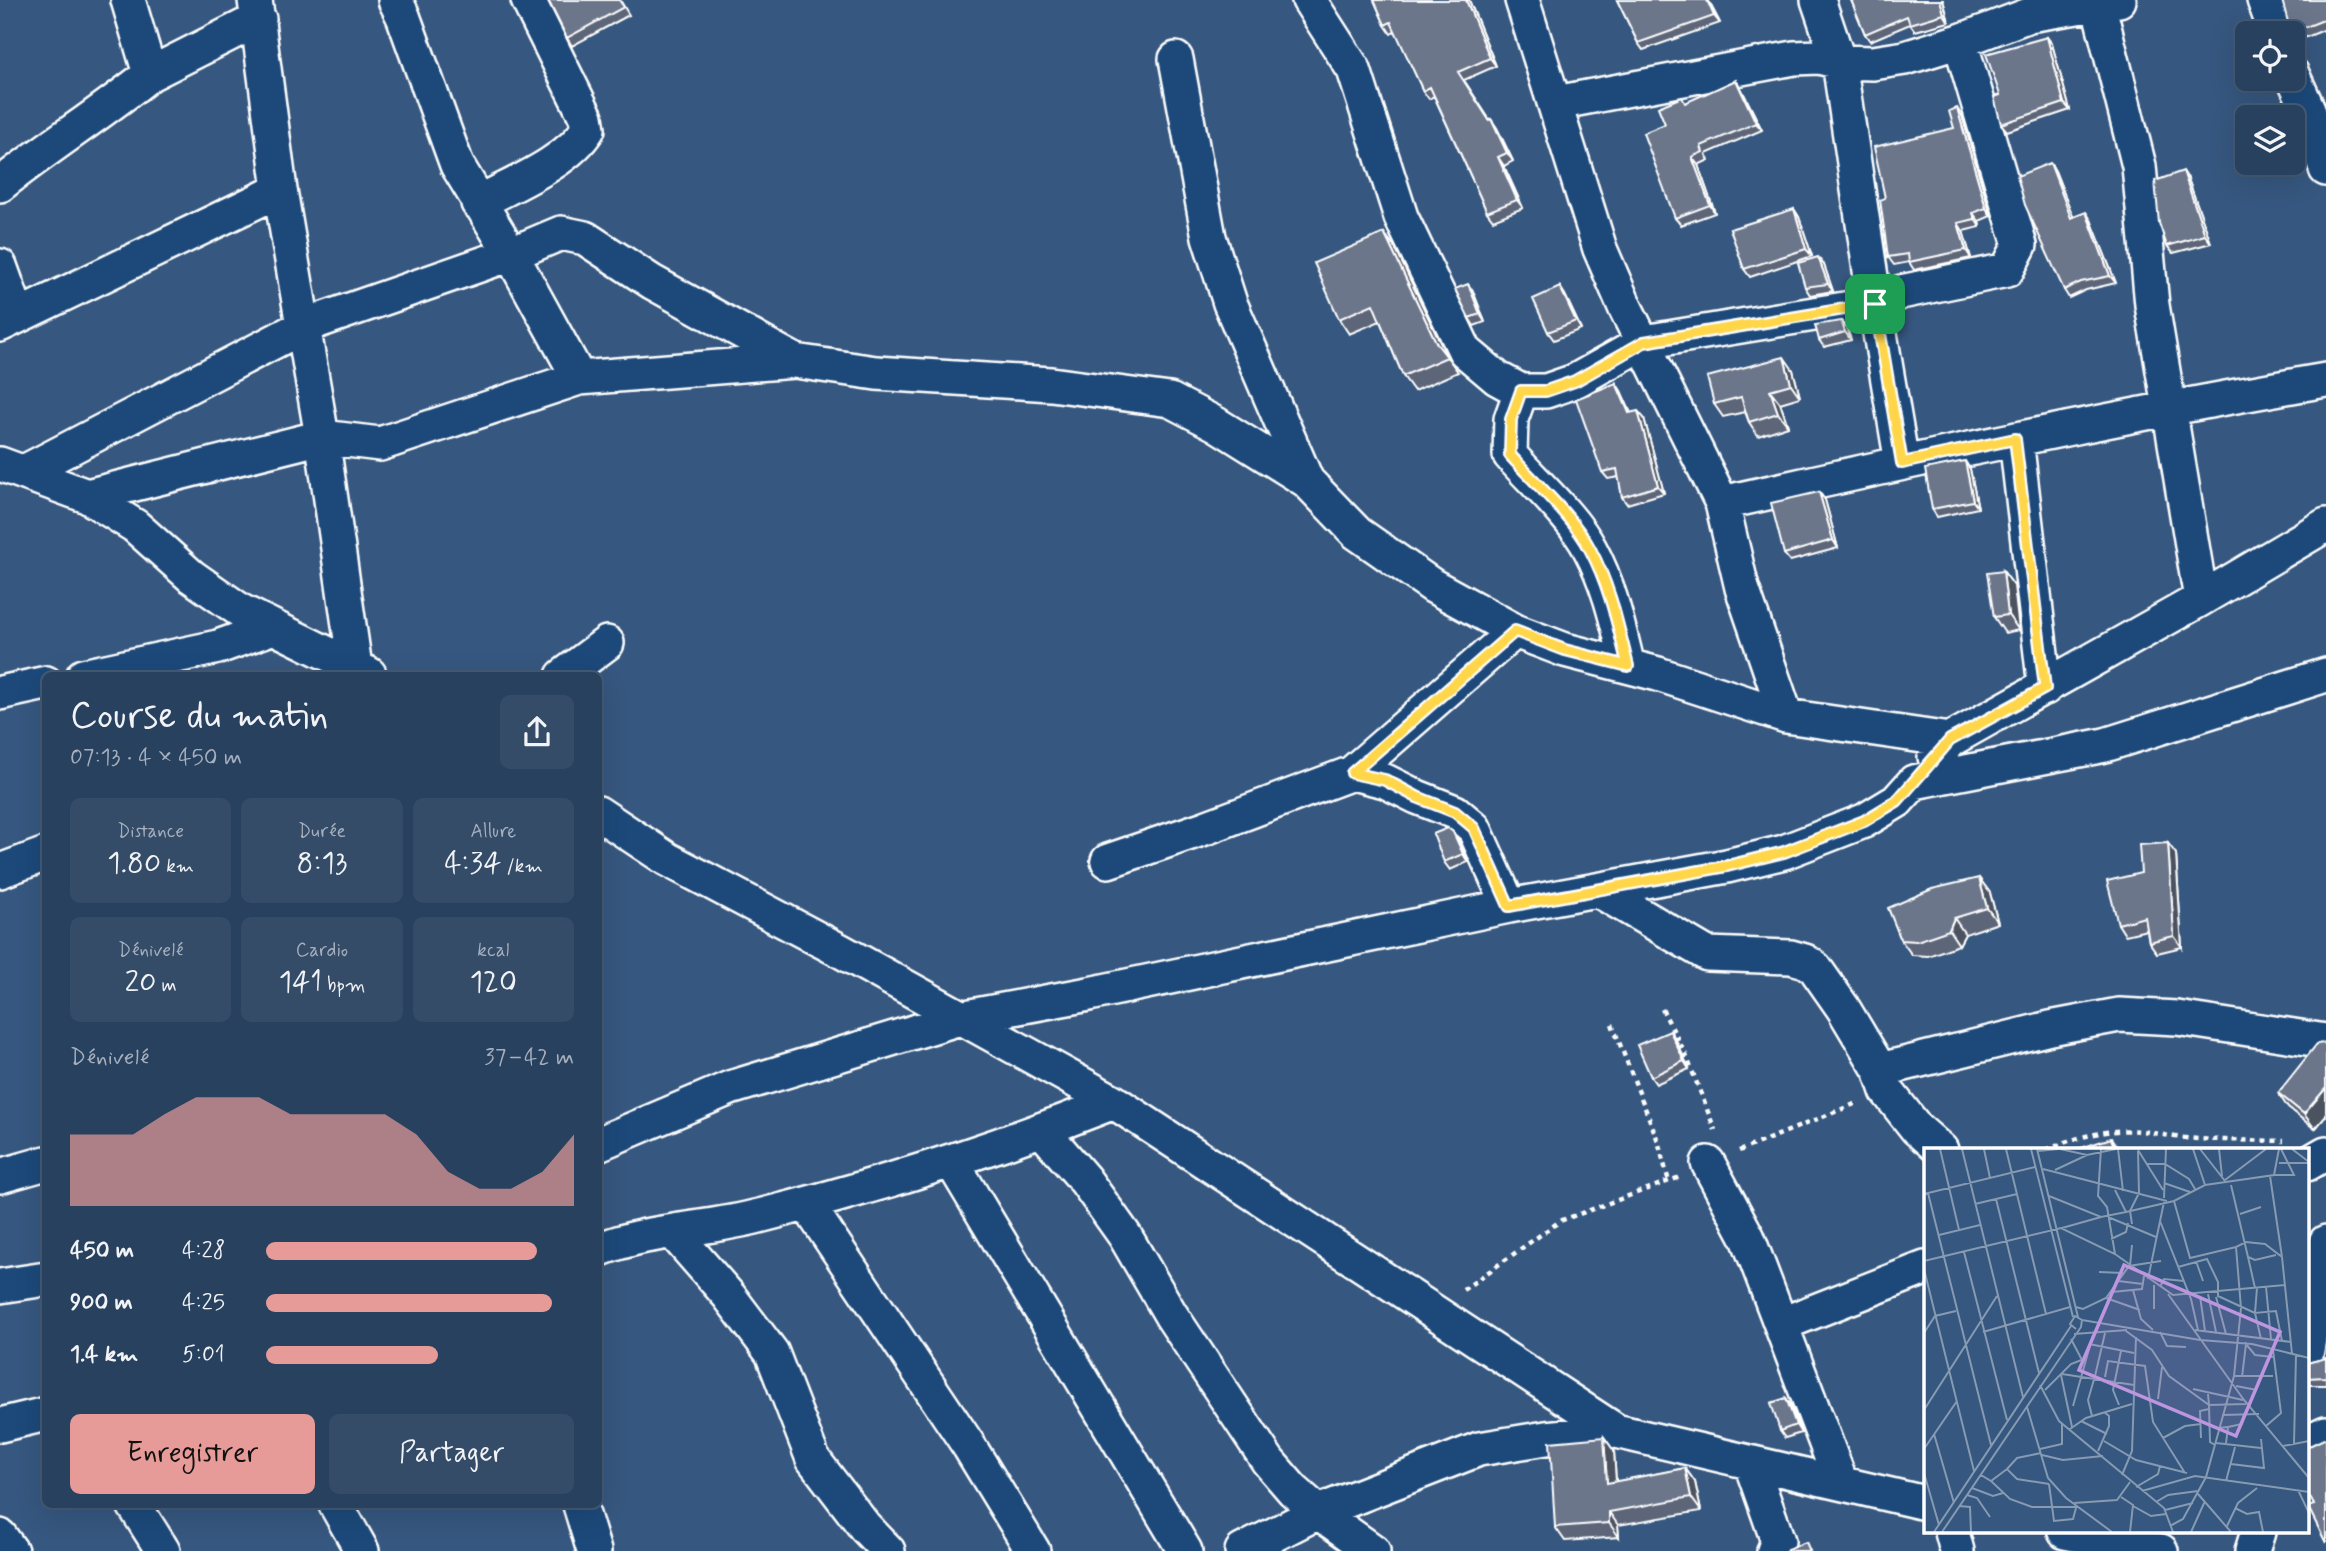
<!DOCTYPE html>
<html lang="fr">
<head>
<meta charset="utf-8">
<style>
	:root { --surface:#28415f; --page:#344c68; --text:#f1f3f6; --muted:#a5afbd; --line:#445a74; --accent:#e69b98 }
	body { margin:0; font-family:Mynerve,sans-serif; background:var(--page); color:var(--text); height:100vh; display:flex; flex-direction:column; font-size:26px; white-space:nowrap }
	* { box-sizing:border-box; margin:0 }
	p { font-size:23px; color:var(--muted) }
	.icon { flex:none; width:38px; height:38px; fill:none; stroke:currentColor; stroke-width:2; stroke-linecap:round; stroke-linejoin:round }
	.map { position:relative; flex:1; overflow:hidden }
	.drawer { position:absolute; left:42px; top:672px; width:560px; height:836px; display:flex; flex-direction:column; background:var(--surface); border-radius:10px; box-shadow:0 7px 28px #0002,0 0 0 2px var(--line) }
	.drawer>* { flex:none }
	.buttons { position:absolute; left:2235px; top:21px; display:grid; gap:14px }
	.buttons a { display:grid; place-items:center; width:70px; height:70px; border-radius:10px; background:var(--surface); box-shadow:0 7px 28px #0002,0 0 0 2px var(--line); font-size:35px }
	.pin { position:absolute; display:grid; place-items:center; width:60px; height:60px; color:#fff; margin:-30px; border-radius:14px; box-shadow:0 4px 10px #0006 }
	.round { display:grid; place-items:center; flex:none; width:74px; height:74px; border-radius:10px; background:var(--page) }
	.overview { display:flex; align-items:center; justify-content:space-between; height:119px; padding:0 28px }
	h1 { font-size:38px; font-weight:600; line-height:52px }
	.figures { display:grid; grid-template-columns:repeat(3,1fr); gap:10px; height:119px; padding:7px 28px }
	.figures div { display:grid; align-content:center; border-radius:10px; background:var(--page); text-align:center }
	.figures b { font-size:30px; font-weight:600 }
	.figures small { font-size:19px; font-weight:400 }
	.figures p { font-size:19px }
	.chart { height:196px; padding:14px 28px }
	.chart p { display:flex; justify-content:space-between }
	.chart svg { width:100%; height:126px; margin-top:7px; fill:var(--accent); opacity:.7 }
	.button { display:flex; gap:14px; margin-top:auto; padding:14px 28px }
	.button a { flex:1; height:80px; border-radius:10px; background:var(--accent); color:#111; font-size:28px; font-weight:600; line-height:80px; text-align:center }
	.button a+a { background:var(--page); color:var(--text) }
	ul { padding:0 28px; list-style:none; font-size:23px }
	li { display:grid; grid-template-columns:112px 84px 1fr; align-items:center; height:52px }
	li i { height:18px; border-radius:9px; background:var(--accent) }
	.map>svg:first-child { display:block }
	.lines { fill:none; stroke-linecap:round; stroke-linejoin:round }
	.minor-casing { stroke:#fff; stroke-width:38 }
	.path { stroke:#fff; stroke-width:4.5; stroke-dasharray:5 5; stroke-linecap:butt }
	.minor { stroke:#1f4a7a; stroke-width:33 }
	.wall { fill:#5d6578; stroke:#fff; stroke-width:2 }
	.shaded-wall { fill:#4c5361; stroke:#fff; stroke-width:2 }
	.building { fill:#6c768b; stroke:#fff; stroke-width:2 }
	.route-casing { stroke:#fff; stroke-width:14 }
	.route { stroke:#ffd54a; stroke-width:9 }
	.inset-road { fill:none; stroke:#869ab2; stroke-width:2 }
	.view { fill:#bd96df; fill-opacity:0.15; stroke:#bd96df; stroke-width:3.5 }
	.inset-edge { fill:none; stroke:#fff; stroke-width:3.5 }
</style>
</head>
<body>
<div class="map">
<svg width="2326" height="1551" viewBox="0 0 2326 1551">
	<rect width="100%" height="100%" fill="#36577f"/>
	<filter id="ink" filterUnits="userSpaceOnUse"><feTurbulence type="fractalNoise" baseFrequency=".0143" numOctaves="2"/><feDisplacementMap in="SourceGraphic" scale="14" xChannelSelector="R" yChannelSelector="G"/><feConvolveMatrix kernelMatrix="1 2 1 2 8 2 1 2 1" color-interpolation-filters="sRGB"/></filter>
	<g filter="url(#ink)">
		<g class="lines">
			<defs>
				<path id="minor" d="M128,0l22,74 109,-55
					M255,0l25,190 42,247 33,230 -1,9
					M395,0l8,16 54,149 54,89 50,-21 24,5 67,44 143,79 81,12 175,11 119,16 46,24 91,57 50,52 76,53 82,45 50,19 93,24 128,42 164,24
					M1309,0l45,70 47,147 64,134 32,27 24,13h25l29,-10 69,-39 231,-38 26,-12 106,-22 13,-25 -60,-204
					M1522,0l78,249 25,58 97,196 20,85 44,128
					M1818,0l21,62 36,242 27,159
					M2264,0l12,33
					M2098,3l41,163 13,139 49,294
					M1176,59l33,178 21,66 77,178
					M2292,74l16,35 18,60
					M1556,103l238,-45 25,-1 20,5 34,1 32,-5 55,-17 69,-26 90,-15
					M0,185c49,-39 102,-72 150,-111
					M478,203c35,-19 89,-40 110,-74l-2,-12 -58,-117
					M0,266l18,50
					M0,325l280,-135
					M1521,391l-10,28 -1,36c24,27 64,63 80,94 20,37 28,77 38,117
					M2016,439l29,249
					M0,464l87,32 48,30 56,50 50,35 128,63
					M24,472l280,-146 207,-72 68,124
					M87,496l235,-59 58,7 199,-66 216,-17
					M1722,503c201,-45 401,-88 604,-123
					M83,676l135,-29 53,-19
					M563,676l44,-33
					M0,693l46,-10
					M1935,757l15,-17 251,-141 125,-74
					M1352,773l163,-142
					M598,813l69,46 174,92 273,151 502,329
					M1108,861l97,-33 147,-55 33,8 32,16 38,15 19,16 35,78
					M0,871l46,-17
					M1598,890l109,64 84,3 14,4 10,7 28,40 37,62 7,21 30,38 24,21
					M1880,1070l170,-42 69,-13 58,3 149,23
					M1042,1130l43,50 40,56 46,79 97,146 25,29 25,22 55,39
					M598,1144l132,-56 230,-70 129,-24 420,-88 218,-40 57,-14 80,-31 33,-20 17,-19 191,-37 221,-70
					M952,1162l233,389
					M1708,1163l40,75 93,245
					M2307,1164l19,-11
					M0,1176l46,-13
					M807,1204l162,242 64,105
					M673,1232l56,64 43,57 41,106 52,68 23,24
					M598,1250c51,-21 108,-20 161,-34 121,-30 239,-68 355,-114
					M0,1286l46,-7
					M1782,1324l143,-56
					M2307,1350l19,-108
					M0,1425l46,-11
					M2307,1442l19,-9
					M1751,1464l27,77 -4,10
					M134,1505l29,46
					M336,1505l26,46
					M580,1505l14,46
					M1952,1532l5,19
					M2065,1532l96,19
					M0,1536l11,15
					M1242,1551l76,-39 161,-63 67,-11 70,-7 309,72
					M2252,1551l6,-19"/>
			</defs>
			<use href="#minor" class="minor-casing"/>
			<path class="path" d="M1662,1009l24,46 29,75
				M1612,1024l46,117 11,41
				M2046,1150c29,-13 64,-22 96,-19 14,2 29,6 43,7 33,3 66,2 99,3
				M1739,1151l118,-48
				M1463,1290l97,-69 120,-44"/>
			<use href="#minor" class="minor"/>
		</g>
		<path class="wall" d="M548,0h72l9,15 -57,31 -5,-8z
			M1374,0h95l27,66 -32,14 26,40 1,-1 6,9 16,33 -9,5 19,42 -30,12 -6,-8 -53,-116 -5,3 -6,-8 -27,-60 -5,3 -6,-9z
			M1617,0h91l12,23 -77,27 -5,-7z
			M1851,0h92l6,22 -34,9 -5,-7 -40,17 -5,-7z
			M2326,0v29l-29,12 -5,-5v-3z
			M2047,37l5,7 18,66 -63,21 -6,-7 -1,-29z
			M1736,80l5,8 21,42 -56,24 3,6 -11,5 17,48 -34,12 -6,-7 -10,-94 21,-21z
			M1962,116l29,100 -12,5 1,6 -17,4 8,27 -57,12 -5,-8 -15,3 -6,-8 -3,-59 69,-70z
			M2050,163l5,8 18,46 18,3 25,63 -30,7 -17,8 -5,-8z
			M2188,179l23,64 -38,10 -6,-7z
			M1794,209l5,8 13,39 -62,21 -6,-8z
			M1384,233l11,15 50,106 13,18 -44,19 -11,-15 -23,-55 -31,13 -10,-15z
			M1824,265l9,26 -23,4 -5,-8z
			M1560,287l5,8 16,34 -27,11 -6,-8z
			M1473,291l12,31 -11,4 -5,-8z
			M1841,321l6,7 4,12 -27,7 -5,-7z
			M1793,370l7,27 -20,6 8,23 -30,10 -9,-14 -4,-10 -22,5 -9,-13z
			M1616,383l5,8 10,22 13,5 20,75 -37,11 -5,-7 -3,-20 -11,2 -6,-7z
			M1970,469l8,39 -41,9 -5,-8z
			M1819,492l6,8 13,48 -48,13 -6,-7z
			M2003,571l11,15 5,44 -14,3 -11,-16z
			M1453,832l5,8 10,22 -18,8 -6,-8z
			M2176,854l6,93 -25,6 -8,-11 -2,-12 -22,5 -7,-11 23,-51z
			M1979,878l11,15 8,30 -33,11 -6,11 -31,11 -16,-1 -11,-15z
			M1670,1031l5,7 14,31 -33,15 -5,-7z
			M2326,1046v70l-11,13 -27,-21 -10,-15z
			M2326,1358v27h-19v-22z
			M1786,1398l5,8 10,27 -16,5 -5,-7z
			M1604,1437l10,14 2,31 69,-14 10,14 6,29 -83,14 1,12 -54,4 -10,-14z"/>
		<path class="shaded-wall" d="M1466,0h3l27,66 -6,-8z
			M1707,0h1l12,23 -6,-7z
			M1940,0h3l6,22 -5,-8z
			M2047,37l5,7 18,66 -6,-7z
			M1736,80l5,8 21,42 -6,-7z
			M1957,108l5,8 29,100 -5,-8z
			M1491,119l6,9 16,33 -6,-8z
			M1498,157l6,9 19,42 -6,-8z
			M1692,157l6,8 17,48 -5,-8z
			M2050,163l5,8 22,55 -6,-8z
			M2183,171l5,8 23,64 -6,-8z
			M1794,209l5,8 13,39 -6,-7z
			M2086,212l5,8 25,63 -6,-7z
			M1973,213l6,8 1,6 -5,-8z
			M1958,223l5,8 8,27 -5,-8z
			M1384,233l11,15 53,111 -11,-15z
			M1818,257l6,8 9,26 -5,-7z
			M1468,284l5,7 12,31 -5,-8z
			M1560,287l5,8 16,34 -5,-8z
			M1841,321l6,7 4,12 -6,-8z
			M1784,357l9,13 7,27 -9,-13z
			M1616,383l5,8 13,30 -5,-8z
			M1770,390l10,13 8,23 -10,-13z
			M1638,411l6,7 20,75 -6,-7z
			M1965,461l5,8 8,39 -5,-7z
			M1819,492l6,8 13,48 -5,-8z
			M2003,571l11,15 5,44 -11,-15z
			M1453,832l5,8 10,22 -5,-8z
			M2168,843l8,11 6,93 -8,-11z
			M1979,878l11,15 8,30 -11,-15z
			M1954,918l11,16 -6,11 -10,-15z
			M1670,1031l5,7 14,31 -5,-8z
			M2326,1088v28l-11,13 -11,-15z
			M2111,1138l9,12h-5z
			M1786,1398l5,8 10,27 -5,-8z
			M1604,1437l10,14 3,46 -10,-14z
			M1685,1468l10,14 6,29 -10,-14z
			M1609,1512l9,13 1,12 -10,-14z"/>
		<path class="building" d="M548,0h71l5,7 -57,31z
			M1374,0h92l24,58 -32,14 31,48 2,-1 16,34 -9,4 19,43 -30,12 -57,-125 -7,4 -32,-69 -6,3z
			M1617,0h90l7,16 -76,27z
			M1851,0h89l4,14 -34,10 -3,-8 -42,18z
			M2282,0h44v19l-35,14z
			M2047,37l17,66 -63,21 -7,-27 6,-2 -14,-41z
			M1736,80l20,43 -55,23 2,6 -11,5 18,48 -35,13 -32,-85 22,-9 -7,-17 24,-10 3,6z
			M1957,108l29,100 -13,5 2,6 -17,4 8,27 -57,12 -1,-8 -20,3 -8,-57 5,-2 -11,-51 80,-19 -5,-17z
			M2050,163l21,55 15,-6 24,64 -29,6 -17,8 -39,-85 -8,-29z
			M2183,171l22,64 -38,11 -8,-23 -4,-42z
			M1794,209l12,40 -62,20 -14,-40z
			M1384,233l53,111 10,13 -44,19 -30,-72 -34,15 -25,-56z
			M1818,257l10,27 -23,3 -7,-24z
			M1468,284l12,30 -11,4 -14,-29z
			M1560,287l16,34 -28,11 -15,-33z
			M1841,321l4,11 -26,8 -4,-15z
			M1784,357l7,27 -21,6 8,23 -29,9 -8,-25 -27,7 -7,-27z
			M1616,383l13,30 9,-2 20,75 -36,11 -5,-28 -15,3 -26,-73z
			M1965,461l8,40 -41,8 -7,-40z
			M1819,492l14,48 -49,14 -13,-51z
			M2003,571l5,44 -14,2 -7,-44z
			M1448,828l5,4 10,22 -19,8 -11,-28z
			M2168,843l6,93 -25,6 -4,-25 -27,7 -11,-43 34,-8 -2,-28z
			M1979,878l8,30 -33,10 -5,12 -32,11 -16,-1 -13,-32 44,-19z
			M1670,1031l14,30 -33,16 -14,-32z
			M2323,1043l3,3v42l-22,26 -26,-21 39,-49z
			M2111,1138l4,12h-40z
			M2326,1358v19l-19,1v-15z
			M1786,1398l10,27 -16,6 -9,-28z
			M1604,1437l3,46 78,-15 6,29 -82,15v11l-54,4 -5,-85z
			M2326,1438v105l-18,-36 6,-2 -7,-13v-45z
			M1806,1542l4,9h-24l1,-2z"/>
	</g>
	<g class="lines" filter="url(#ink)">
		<defs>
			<path id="route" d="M1875,304l27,159 113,-24 30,249 -95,52 -53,61 -33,20 -80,31 -57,14 -218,40 -35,-78 -19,-16 -38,-15 -32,-17 -33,-7 163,-142 50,19 63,16c-10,-40 -18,-80 -38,-117 -16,-31 -56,-67 -80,-94l1,-36 10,-28h25l29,-10 69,-39z"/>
		</defs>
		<use href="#route" class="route-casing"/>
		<use href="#route" class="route"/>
	</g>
	<g transform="translate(1924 1148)">
		<rect width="385" height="385" fill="#36577f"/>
		<path class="inset-road" d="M16,1l19,81M38,1l61,248M60,1l6,29M82,1l40,165M107,1l42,168M113,1l41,168M136,1l27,6 29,-6M177,1l-3,47 9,11 8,47M194,1l5,42M269,1l12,36M276,1l25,32M295,1l3,27M368,1l17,13M214,2l25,40M114,3l21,-2M355,15h30M223,16h18l24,15 6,10M119,21l124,32M131,22l32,-15M350,27h20l-13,-26M346,28l12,81M301,32l41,-31M240,35l26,9M307,37l17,72 7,3 21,-5M191,42l11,22M4,45l63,252M0,46l111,-27M125,48l52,21 25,-5 48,-11 31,-16 69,-10 5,-26M240,50l2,-49M72,51l43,174M250,53l16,57 46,-11 5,61 -7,68M51,56l42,-10M316,66l21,-7M184,69l48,20M236,73l31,78 7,31M208,76l-2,-13 9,-18 -1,-42M138,80l39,-11M15,87l41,-10M187,91l15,-7 2,-9M312,99l10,-5 19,2 17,13 10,97M40,104l43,168M324,109l7,31M0,113l137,-33 54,26 58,41 112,-10M272,113l7,20M206,118l2,-21M254,119l29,-8 11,23v14l37,17 6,26M0,121l50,202M175,124l24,1M224,131l16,-77M194,133l25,3M236,139l4,-8 20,2M342,139l5,52M333,140l-2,25 21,-2 6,30M209,142l8,29 12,11M188,144l30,-3 2,-13M244,146l76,106 65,78M284,146l8,38M276,148l5,35M292,149l10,37M182,150l34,12M152,159l7,2 23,-11 23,-32 32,-5M230,161v-24M158,172l118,20 52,4 57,14M271,182l96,12M202,183l26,19 17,26 40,29 1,37 5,3M59,184l87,-25M236,184l7,14 19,1M0,185l11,-17 21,-5M150,186l53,-4M147,191l11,21M165,196l45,9M138,226l72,11M137,227l11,52M171,228l10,-43M181,229l3,-16 37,5 8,56 32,51M318,229l4,-33 9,11 18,2M116,237l19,36 105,87 9,24M312,238l21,4M269,241l50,11M121,242l26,-26 13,-5M284,246l1,11 37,-1M234,251l4,-32M195,257l-6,-15 8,-39M149,258l20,-71M103,259l21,71 18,20 46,34M0,262l73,-114M298,267l37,-1M168,268l-4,-16 7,-24M157,273l26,13M342,278l15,-13 -8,-63M304,279l14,-3 2,-10M295,280l9,-1 -2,16M146,281l16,-11 46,-14M10,286l20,69M239,290l22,-12 16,-2M277,290l-1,-27 9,-2M180,293l32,19 51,13M292,295l45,5M370,296l2,-89M359,298l26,-5M0,301l33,-48M116,301l22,-5v-20M174,303l11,-25v-10l-5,-4M118,307l21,5 40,-4M307,316l33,4 -3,-29M83,321l10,-11 24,-5M0,325l15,52M57,327l10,6 16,-12 10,10 32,5M198,327l10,-24 4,-114M67,333l19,18 22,8h46M302,333l9,-34M125,336l5,37 19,-2 3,-11M212,339l22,-13 2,-8M48,340l21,8 10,-3M374,342l11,23M218,343l53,-15 114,16M274,346l33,38M43,347l10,3 13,19M197,349l12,8 -3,27M232,354l12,-7 30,-4M150,355l43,-3 13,-18M35,358l11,1 1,25M209,358l18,10 15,-2M311,360l12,6 12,-2 4,20M241,362l28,-7M246,378l13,-7 23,-42 28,-101h39M303,378l11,-23 19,-15M10,384l137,-206M18,384l139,-205 1,-7 -7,-4 -5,8 6,5M267,384l14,-31"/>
		<path class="view" d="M200,117l156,67 -44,104 -157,-66z"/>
		<rect width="385" height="385" class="inset-edge"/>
	</g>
</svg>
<div class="buttons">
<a><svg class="icon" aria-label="locate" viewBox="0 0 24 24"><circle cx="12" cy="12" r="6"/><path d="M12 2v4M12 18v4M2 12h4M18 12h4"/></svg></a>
<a><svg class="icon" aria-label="layers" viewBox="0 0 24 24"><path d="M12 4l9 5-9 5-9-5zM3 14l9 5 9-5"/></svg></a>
</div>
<div class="pin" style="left:1875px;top:304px;background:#1e9e55"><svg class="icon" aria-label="arrive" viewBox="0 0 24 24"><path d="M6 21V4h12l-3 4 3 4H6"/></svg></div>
<section class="drawer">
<div class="overview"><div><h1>Course du matin</h1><p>07:13 · 4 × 450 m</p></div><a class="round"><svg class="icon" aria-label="share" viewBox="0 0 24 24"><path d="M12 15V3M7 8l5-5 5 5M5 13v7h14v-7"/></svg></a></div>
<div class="figures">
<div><p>Distance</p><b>1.80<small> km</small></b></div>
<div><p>Durée</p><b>8:13</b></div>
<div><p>Allure</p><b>4:34<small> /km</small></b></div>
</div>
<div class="figures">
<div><p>Dénivelé</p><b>20<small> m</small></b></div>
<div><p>Cardio</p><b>141<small> bpm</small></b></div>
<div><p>kcal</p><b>120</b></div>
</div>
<div class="chart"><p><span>Dénivelé</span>37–42 m</p>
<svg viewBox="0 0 160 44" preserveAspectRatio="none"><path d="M0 44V19L10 19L20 19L30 12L40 6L50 6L60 6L70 12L80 12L90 12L100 12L110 19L120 32L130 38L140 38L150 32L160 19V44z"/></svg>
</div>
<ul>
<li><b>450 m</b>4:28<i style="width:88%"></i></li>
<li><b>900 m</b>4:25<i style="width:93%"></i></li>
<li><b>1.4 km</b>5:01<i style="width:56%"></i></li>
</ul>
<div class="button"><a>Enregistrer</a><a>Partager</a></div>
</section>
</div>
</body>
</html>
